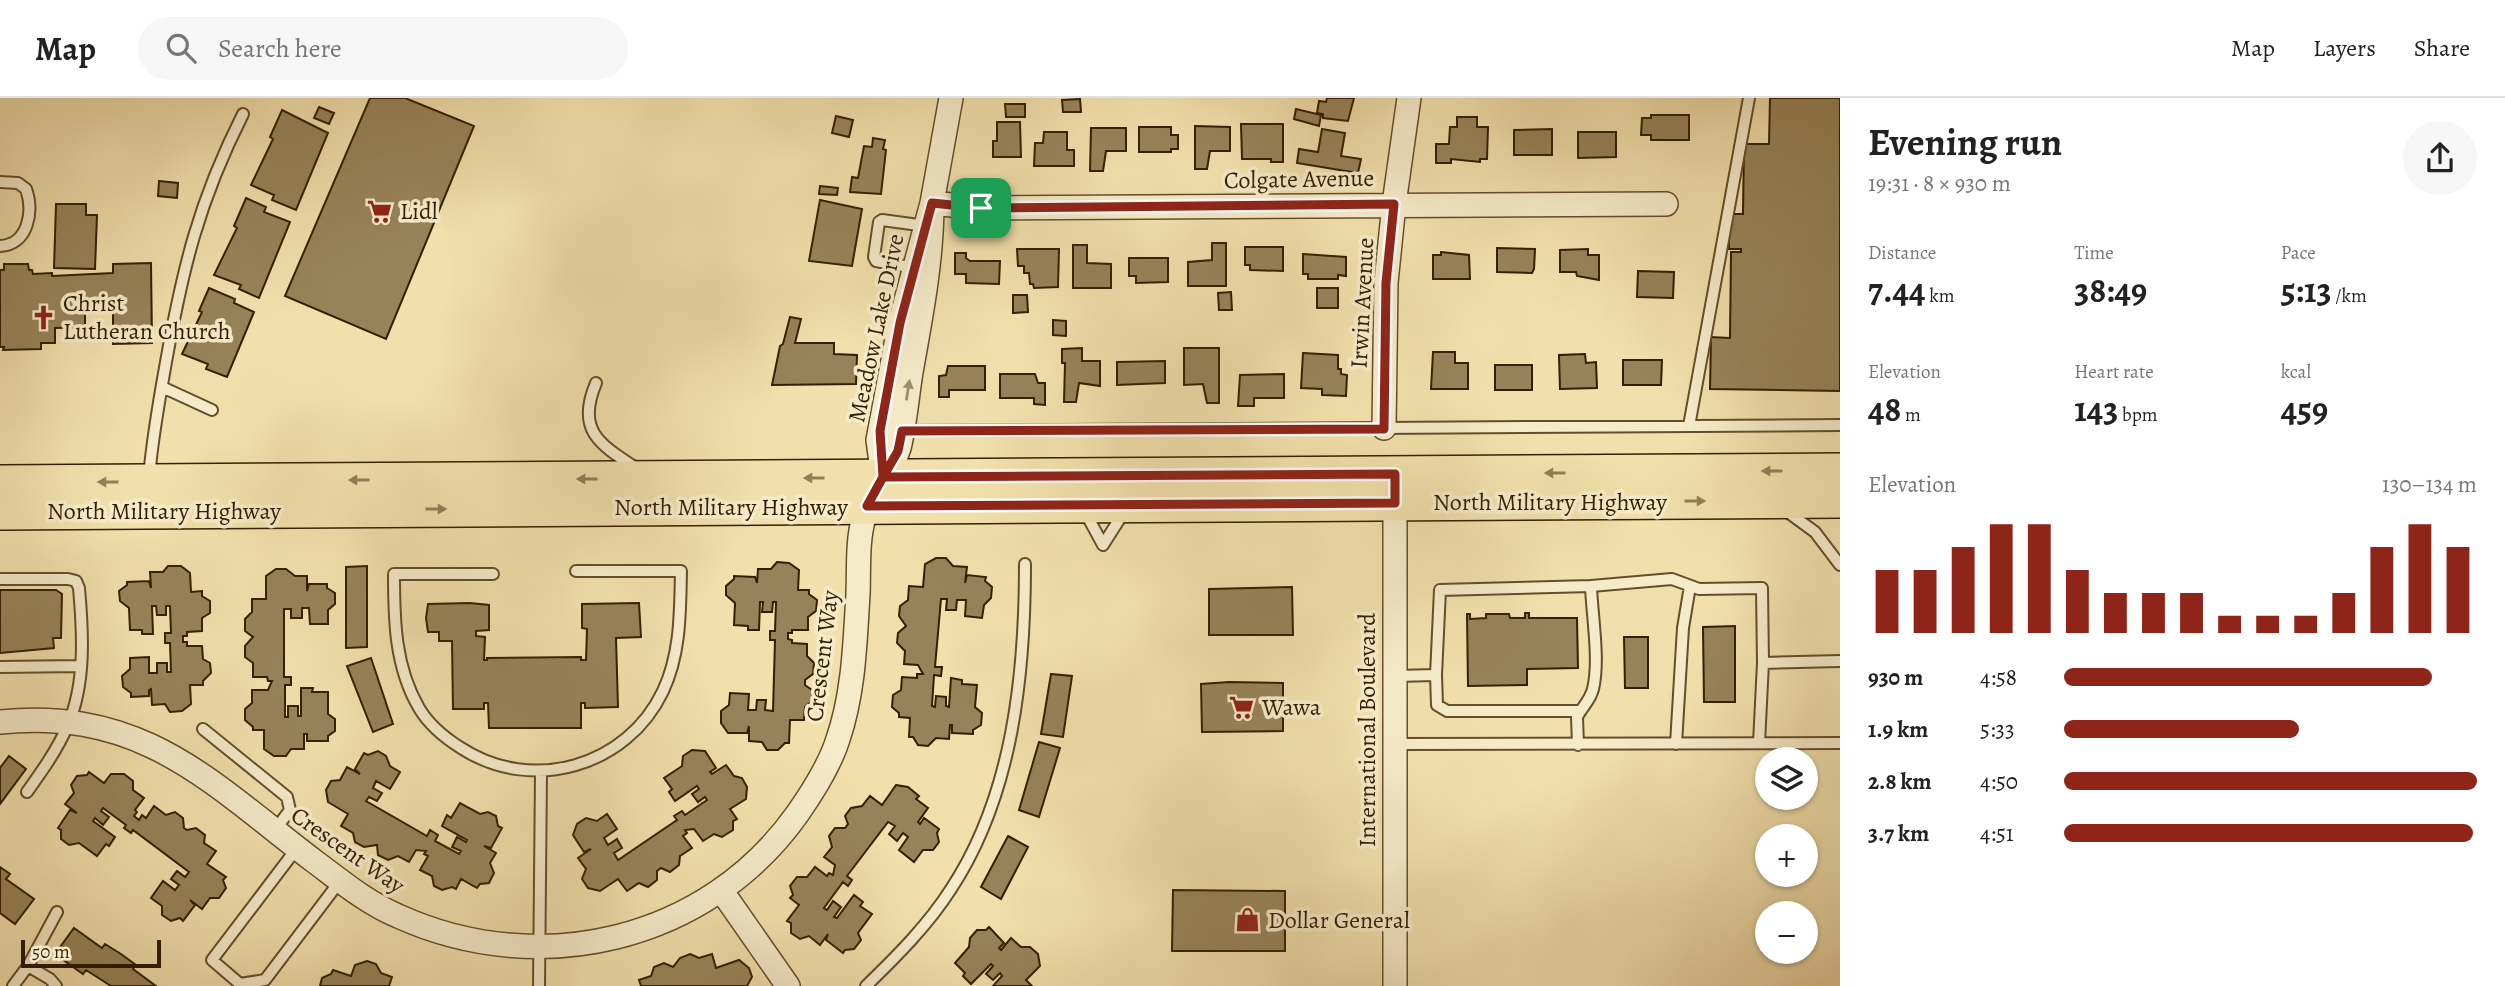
<!DOCTYPE html>
<html lang="en">
<head>
<meta charset="utf-8">
<style>
	:root { --surface:#fff; --page:#f6f6f6; --text:#222; --muted:#767676; --line:#e0e0e0; --accent:#8f2418 }
	body { margin:0; font-family:Alegreya,serif; background:var(--page); color:var(--text); height:100vh; display:flex; flex-direction:column; font-size:26px; white-space:nowrap }
	* { box-sizing:border-box; margin:0 }
	p { font-size:23px; color:var(--muted) }
	.icon { flex:none; width:38px; height:38px; fill:none; stroke:currentColor; stroke-width:2; stroke-linecap:round; stroke-linejoin:round }
	.map { position:relative; flex:1; overflow:hidden }
	.drawer { display:flex; flex-direction:column; background:var(--surface); width:665px }
	.drawer>* { flex:none }
	.controls { position:absolute; left:1755px; top:649px; display:grid; gap:14px }
	.controls a { display:grid; place-items:center; width:63px; height:63px; border-radius:50%; background:var(--surface); box-shadow:0 2px 5px #0004; font-size:35px }
	.scale { position:absolute; left:21px; bottom:18px; width:140px; box-sizing:border-box; padding-left:7px; border:4px solid #351e00; border-top:0; font-size:19px; line-height:24px; white-space:nowrap; color:#351e00; -webkit-text-stroke:5px #f6ebc9; paint-order:stroke }
	.pin { position:absolute; display:grid; place-items:center; width:60px; height:60px; color:#fff; margin:-30px; border-radius:14px; box-shadow:0 4px 10px #0006 }
	.round { display:grid; place-items:center; flex:none; width:74px; height:74px; border-radius:37px; background:var(--page) }
	.headline { display:flex; align-items:center; justify-content:space-between; height:119px; padding:0 28px }
	h1 { font-size:38px; font-weight:600; line-height:52px }
	.stats { display:grid; grid-template-columns:repeat(3,1fr); gap:10px; height:119px; padding:7px 28px }
	.stats div { display:grid; align-content:center }
	.stats b { font-size:35px; font-weight:600 }
	.stats small { font-size:19px; font-weight:400 }
	.stats p { font-size:19px }
	.chart { height:196px; padding:14px 28px }
	.chart p { display:flex; justify-content:space-between }
	.chart svg { width:100%; height:126px; margin-top:7px; stroke:var(--accent); stroke-width:6 }
	ul { padding:0 28px; list-style:none; font-size:23px }
	li { display:grid; grid-template-columns:112px 84px 1fr; align-items:center; height:52px }
	li i { height:18px; border-radius:9px; background:var(--accent) }
	header { display:flex; align-items:center; gap:42px; box-sizing:border-box; height:98px; padding:0 35px; background:var(--surface); border-bottom:2px solid var(--line) }
	header strong { font-size:33px }
	nav { display:flex; gap:38px; margin-inline-start:auto; font-size:24px }
	.search { width:490px; height:63px; background:var(--page); display:flex; align-items:center; gap:18px; box-sizing:border-box; padding:0 24px; border-radius:38px; color:var(--muted); font-size:26px }
	main { display:flex; flex:1; min-height:0 }
	.map>svg:first-child { display:block }
	.building { fill:#978359; stroke:#351e00; stroke-width:2 }
	.lines { fill:none; stroke-linecap:round; stroke-linejoin:round }
	.lane-casing { stroke:#644e2b; stroke-width:14 }
	.street-casing { stroke:#644e2b; stroke-width:26 }
	.primary-casing { stroke:#351e00; stroke-width:38 }
	.lane { stroke:#f6ebc9; stroke-width:10 }
	.street { stroke:#f6ebc9; stroke-width:23 }
	.primary { stroke:#f1e0ac; stroke-width:35 }
	.oneway { fill:#9f8f6f }
	.oneway2 { fill:#937f56 }
	.route-casing { stroke:#fff; stroke-width:14 }
	.route { stroke:#8f2418; stroke-width:9 }
	.labels { text-anchor:middle; dominant-baseline:central; stroke-width:7; stroke-linejoin:round; paint-order:stroke }
	.street-label { font-size:24px; fill:#351e00; stroke:#f6ebc9 }
	.poi-label { font-size:24px; fill:#351e00; stroke:#f6ebc9; text-anchor:start }
</style>
</head>
<body>
<header>
<strong>Map</strong>
<div class="search"><svg class="icon" aria-label="search" viewBox="0 0 24 24"><circle cx="10" cy="10" r="6"/><path d="M15 15l6 6"/></svg>Search here</div>
<nav><a>Map</a><a>Layers</a><a>Share</a></nav>
</header>
<main>
<div class="map">
<svg width="1840" height="888" viewBox="0 0 1840 888">
	<rect width="100%" height="100%" fill="#f1e0ac"/>
	<filter id="stains"><feTurbulence type="fractalNoise" baseFrequency=".00286" numOctaves="4"/><feColorMatrix values="0 0 0 0 .2 0 0 0 0 .09 0 0 0 0 .02 0 0 0 .5 -.17"/></filter>
	<radialGradient id="worn" r=".72"><stop offset=".6" stop-color="#630" stop-opacity="0"/><stop offset="1" stop-color="#630" stop-opacity=".3"/></radialGradient>
	<path class="building" d="M370,0h35l69,28 -88,213 -101,-43z
		M1327,0h27l-6,23 -25,-3v-4l-6,-1 2,-12 7,1z
		M1770,0h70v293l-130,-2 1,-52 19,1 1,-86h10v-3h-12v-35h14l1,-70h25z
		M1080,1l1,13h-18l-1,-12z
		M1005,6h20v13h-19z
		M319,9l15,6 -5,11 -15,-6z
		M1296,11l25,6 -2,11 -25,-7z
		M282,12l46,23 -32,77 -24,-10 2,-5 -23,-10 22,-46 -3,-2z
		M1651,17h38v25h-38v-5h-10l1,-17h9z
		M836,18l17,4 -4,17 -17,-4z
		M1457,19h20v10h11l-1,32h-7v3l-29,-3v4h-15v-19h13l1,-17h7z
		M997,24h23l1,35h-28v-16h4z
		M1241,26h42v38h-12v-3h-29z
		M1195,28l35,1v24h-20l-3,18h-12z
		M1139,29h32v8h7v14h-7v3h-32z
		M1091,30h35v23h-20l-3,20h-13z
		M1322,31l23,4 -4,23 20,3 -3,14 -61,-10 2,-14 19,3z
		M1552,31v26h-38v-25z
		M1044,34h23v18h7v16h-40l1,-23h8z
		M1578,34h38v25l-38,1z
		M873,40l12,2 -2,9 3,1 -5,44 -31,-2 2,-15 6,1 6,-32 8,1z
		M159,83l19,2 -1,15 -19,-2z
		M820,88l18,2 -1,7 -18,-1z
		M246,100l20,9 -2,5 26,10 -31,76 -20,-9 2,-4 -27,-10 23,-47 -3,-2z
		M820,102l42,9 -10,57 -43,-5z
		M56,106h30v11h11l-2,54 -41,-1z
		M1212,145h14v43h-38v-24l24,-2z
		M1073,147h14v18l24,1v24h-38z
		M1245,149h38v24l-33,-1v-5h-5z
		M1497,150l38,1 -1,20 -2,4 -35,-1z
		M1017,151h42l-1,38 -24,1 -1,-4h-3l-1,-11h-5v-7h-6z
		M1588,151v6h11v25l-22,-4 -1,-4h-16v-22z
		M1441,154l28,3 1,24h-37v-24h8z
		M955,155h11v5l4,3h30l-1,23 -33,-1v-9h-11z
		M1303,156l43,3v19l-8,-1v4h-30v-5h-5z
		M1129,160h39v24l-32,1v-7h-7z
		M151,165l1,80 -39,1v-38h-28v21l-30,1v15h-14v6l-38,1 1,-3h-4v-77h4v-6h24l1,6h3l1,4 19,-1v3l61,-3v-9z
		M1638,173l36,1 -1,26 -36,-1z
		M209,190l26,11 -1,4 20,9 -27,65 -21,-8 2,-5 -26,-10 20,-42 -3,-1z
		M1317,190h21v20h-21z
		M1231,194l1,18h-13l-1,-17z
		M1013,197h14l1,17 -15,1z
		M790,219l11,2 -6,24h39v11l23,1 -1,29 -84,1 8,-39 3,-2z
		M1053,222l13,1v15l-13,-1z
		M1082,250v13h18v25l-21,-3 -3,19h-12l1,-39h-3v-14z
		M1184,250h35v55h-12l-4,-19 -19,1z
		M1433,254h22v11h13v26h-37z
		M1303,255l35,2v14h3v5l6,1 -1,21 -24,-1v-6l-21,-1z
		M1585,256l1,9 10,-1 1,26 -37,1 -1,-34z
		M1623,262h39l-1,25h-38z
		M1165,263v22l-48,2v-23z
		M1495,267h37v25h-37z
		M948,268h37v24h-36v7h-10v-21l7,-1z
		M1000,276h35l3,9h7v22l-11,-1v-6h-34z
		M1284,276v24h-30v8h-16l2,-31z
		M936,460h10l7,8 14,1 -2,16 2,-8 19,2 -1,4 7,6 -1,11 -7,7 -2,13 -17,-2 1,-16h-9l-1,10h-10l1,-11h-6l-6,68h7l-1,9 -7,-1 -2,31 3,1 1,-11 10,1v9l3,1 2,-29 11,2v4l15,1 -2,22 7,6 -1,12 -8,5v4l-21,-1v-8h-2l-1,14 -13,-1 -8,8 -10,-1 -5,-8h-4l1,-19 -11,-1v-4l-7,-6 1,-12 8,-5 1,-13 15,1v-4h6l-5,-9 -14,-1 1,-13 -8,-8 1,-10 8,-7 -7,-10 1,-10 8,-6 1,-14 14,1 2,-23z
		M777,464l12,1 10,7 -1,20h11v4l8,6 -1,11 -8,6v13h-16v3h-4v6l4,1v3l15,1v12l7,7 -1,11 -8,6v5l7,5v11l-7,6 -1,13h-14l-1,23h-4l-7,7h-11l-5,-8 -13,-1v-15l-2,7h-19l-7,-10v-12l8,-6 1,-12 19,1 -1,16h8l1,-10h9l-1,10 8,1 2,-71h-5v-9h5l1,-29h-3l-1,10h-10l1,-10h-3l-1,28h-11v-4l-14,-1 1,-22 -9,-8v-9l8,-7v-3l21,1 2,6 1,-14h13z
		M168,468h13l9,7 1,19 11,-1v5l8,5v12l-8,5v13l-15,1v4h-4v6h4v4h15l1,13 7,4 1,10 -8,8v4h-13l1,19 -9,7 -12,1 -5,-8 -13,1 -1,-16 -2,1v6l-18,1v-4l-8,-6 -1,-11 8,-7v-11l19,-1v16h8v-10h10v9h4l-1,-29h-5v-10h6l-1,-27h-4v9h-9l-1,-9h-4l1,28h-11v-4h-12l-1,-22 -9,-7 -1,-10 8,-6v-3l22,-1 2,7 -1,-16h13z
		M367,468v81l-21,1v-81z
		M276,471h10l9,7h12v15l2,-7h18v4l8,5v11l-7,6v14h-18l-1,-16h-7v10h-11v-9h-7v68h7v8h-6v32h3v-11h10v10h3v-28h12l-1,4h16v22l7,5v12l-7,5v5h-21v-7h-3v15h-13l-5,7h-12l-10,-7v-19h-11v-3l-8,-7v-11l7,-6v-13h16l4,-9h-4l-1,-4h-14v-14l-8,-6v-11l8,-9 -8,-6v-12l7,-7v-13h14v-23z
		M1292,489l1,48h-84v-46z
		M0,492h56l6,4 -1,44h-8l1,10 -54,5z
		M470,505l19,2v25l-13,1v5l9,1 -1,23h3v-2l94,-1v3h5l1,-31 -5,-1v-24l57,-1 2,34 -25,1 2,69 -33,1v-5h-4v25h-92l-1,-25h-4v6h-31l-1,-68h-13v-9h-11l-2,-14 2,-14z
		M1525,515h4v5h48l1,50 -51,1v16l-59,1 -1,-72h3v5l16,-1v-4h23l1,4h15z
		M1735,528v76h-31l-1,-75z
		M1624,539h24v51h-23z
		M371,560l22,66 -20,8 -26,-66z
		M1051,576l21,2 -9,61 -22,-3z
		M1229,584l54,1v48l-81,1 -1,-48z
		M1039,644l21,6 -21,69 -20,-7z
		M692,652l13,1 11,17 -6,4 2,2 14,-9 8,11 8,2 5,9 -1,12 -16,10 7,10 -4,2v9l-11,7 -8,-3 -11,7 -9,-12 -9,1 2,3 -4,3 9,12 -12,8 -1,9 -9,7 -9,-4 -4,3v9l-9,7 -9,-4 -12,8 -9,-12 -18,12 -12,-3 -6,-9 4,-10 -8,-11 13,-9 -7,3 -11,-17 4,-11 9,-6 11,3 10,-7 10,15 -13,9 4,7 9,-6 5,9 -8,5 4,7 59,-40 -3,-4 8,-5 3,4 22,-15 -2,-3 -7,5 -6,-8 7,-5 -2,-3 -22,15 -6,-9 3,-3 -8,-11 18,-12 1,-10z
		M378,653l8,5 4,10 10,6 -10,17 -14,-8 -3,7 9,5 -5,8 -8,-4 -3,4 61,35 3,-6 8,5 -3,6 24,13 2,-3 -9,-4 5,-10 9,5 1,-2 -25,-14 5,-11 4,3 9,-15 20,11 8,-2 8,4 2,10 4,2 -11,20 -7,-2 12,7 -6,10 4,10 -5,10 -9,1 -3,4 -16,-9 -5,10 -4,-2 -10,3 -8,-4 -2,-10 -12,-6 8,-14 -4,-2 2,-3 -10,-1 -7,12 -11,-6 -10,4 -10,-5 -1,-10 -13,2 -9,-5 -2,-9 -12,-7 7,-12 -20,-12 -2,-12 5,-9 9,-1 7,-13 13,7 -5,-5 9,-16 4,2z
		M9,658l17,13 -26,35v-36z
		M89,674l15,11 7,-9h13l9,7v9l11,8 -9,12 2,2 -3,4 5,4 3,-5 4,3 8,-12 12,9 9,-3 8,6 1,10 3,2 9,-2 9,7 -1,8 12,8 -9,13 19,13 -3,3 3,8 -7,10h-9l-8,11 -12,-9 5,5 -12,16 -3,-3 -9,3 -9,-6v-9l-11,-8 12,-17 12,9 4,-5 -8,-6 6,-8 8,6 4,-5 -56,-42 -2,3 -7,-5 2,-3 -23,-17 -2,3 8,6 -6,8 -8,-7 -2,3 22,16 -6,9 -3,-2 -9,12 -18,-13 -10,2 -8,-6v-9l-3,-2 12,-18 7,3 -12,-9 9,-11 -3,-8 6,-9 10,-1z
		M896,687l12,2 11,9 -3,3 12,9 -10,14 2,2 4,-6 15,11 -2,4 2,9 -6,8h-10l-9,12 -15,-12 9,-13 -5,-4 -6,8 -8,-7 6,-8 -7,-4 -41,54 5,4 -4,6 -5,-4 -19,26 3,2 6,-9 8,6 -7,10 3,1 17,-23 9,7 -3,4 12,8 -14,19 3,7 -7,9 -9,1 -2,3 -17,-13 2,-6 -8,11 -11,-9 -9,3 -9,-6v-10l-4,-2 12,-16 -9,-7 3,-3 -3,-9 7,-9h10l8,-10 12,9 2,-3 4,2 2,-10 -11,-8 8,-10 -3,-11 6,-8h10l3,-4 -3,-8 6,-8 11,-2 8,-10 12,9z
		M1008,738l20,11 -27,52 -20,-12z
		M0,769l10,7 -4,5 28,20 -19,25 -15,-11z
		M1173,792l112,1v60h-113z
		M989,829l15,16 -5,5 2,2 10,-12 10,9h9l8,7 2,12 -14,14 6,6h-39l9,-10 -2,-3 -7,7 -7,-6 7,-8 -2,-2 -20,20 -8,-8 2,-3 -10,-10 14,-16 1,-9 7,-8h9z
		M74,830l28,20 3,-4 16,10 15,11 -3,4 23,17h-45l-25,-16 -3,4 -28,-20z
		M690,856l9,4 13,-4 4,14 23,-8 10,8 3,9 -5,9h-106l-2,-6 12,-4 3,-9 10,-4 9,4 7,-9z
		M367,863l9,3 5,9 11,4 -3,9h-69l2,-8 9,-4 2,-4 18,6 4,-11z"/>
	<g class="lines">
		<defs>
			<path id="lane" d="M0,84l18,1 8,6c8,23 2,56 -26,57
				M915,170l-39,-7 -2,-4 5,-35 3,-2 44,6
				M596,285c-20,47 3,61 40,85
				M162,289l50,23
				M1689,328l60,-328
				M900,333l940,-6
				M149,380c3,-39 10,-77 17,-116 17,-95 33,-161 77,-248
				M1084,412l19,35 21,-33
				M1785,412l30,22 25,33
				M493,476h-99c0,47 1,93 25,134 10,17 26,30 42,40 71,46 166,19 202,-57 18,-38 17,-80 18,-120h-105
				M0,481h68l8,2 3,7c4,45 7,97 -12,139 -10,23 -25,44 -40,65
				M1591,488l81,-7 27,10 63,-1 1,75 77,-2
				M0,569l80,-1
				M1436,577l1,30 10,6h133
				M1395,578l41,-1 4,-85 151,-4c1,30 9,74 2,103 -3,12 -11,18 -16,28l1,28
				M203,631l84,68 3,13 -15,20
				M1759,645l4,-80
				M1393,646l447,-1
				M1676,646l7,-116 7,-42
				M297,750l-85,112 28,24 25,-4 75,-99
				M28,868l22,13 6,7
				M13,888l15,-20 29,-54
				M539,888l2,-214
				M866,888c31,-30 62,-61 85,-97 62,-94 74,-215 74,-325"/>
			<path id="street" d="M932,105l49,5 685,-4
				M1384,330l2,-145 8,-79 15,-106
				M883,379l-5,-37 22,-117 32,-120 19,-105
				M1395,393v495
				M0,624c143,-14 209,59 314,139 27,20 53,42 84,55 141,64 309,26 400,-103 16,-23 32,-48 40,-74 16,-47 17,-97 20,-145 1,-26 -1,-53 6,-77 6,-26 28,-44 35,-69 6,-24 8,-51 12,-76 10,-56 21,-112 21,-169
				M721,792l67,96"/>
			<path id="primary" d="M0,385l1840,-12
				M0,414l1840,-12"/>
		</defs>
		<use href="#lane" class="lane-casing"/>
		<use href="#street" class="street-casing"/>
		<use href="#primary" class="primary-casing"/>
		<use href="#lane" class="lane"/>
		<use href="#street" class="street"/>
		<use href="#primary" class="primary"/>
	</g>
	<defs><path id="oneway-solid" d="M-6-.8H1V-3.2L6.5 0L1 3.2V.8H-6Z" transform="scale(1.75)"/></defs>
	<use class="oneway" href="#oneway-solid" transform="translate(908 292) rotate(-81)"/>
	<g class="oneway2">
		<use href="#oneway-solid" transform="translate(1772 373) rotate(180)"/>
		<use href="#oneway-solid" transform="translate(1555 375) rotate(180)"/>
		<use href="#oneway-solid" transform="translate(814 380) rotate(180)"/>
		<use href="#oneway-solid" transform="translate(587 381) rotate(180)"/>
		<use href="#oneway-solid" transform="translate(359 382) rotate(180)"/>
		<use href="#oneway-solid" transform="translate(108 384) rotate(180)"/>
		<use href="#oneway-solid" transform="translate(1695 403)"/>
		<use href="#oneway-solid" transform="translate(436 411)"/>
	</g>
	<g class="lines">
		<defs>
			<path id="route" d="M981,110l-49,-5 -32,120 -20,108 3,46 -16,29 528,-3v-29l-512,3 15,-26 4,-20 482,-2 2,-146 8,-79 -413,4"/>
		</defs>
		<use href="#route" class="route-casing"/>
		<use href="#route" class="route"/>
	</g>
	<defs>
		<symbol id="supermarket-bare" viewBox="-9 -9 18 18"><path d="M-6-5.5h2.5l.6 2H6L4.5 2H-2.5L-4.4-4H-6ZM-1.5 3.2a1.3 1.3 0 1 0 .1 0ZM3 3.2a1.3 1.3 0 1 0 .1 0Z" fill="#8f2418" stroke="#f6ebc9" stroke-width="2.5" paint-order="stroke"/></symbol>
		<symbol id="church-bare" viewBox="-9 -9 18 18"><path d="M-1.2-6h2.4v3.5h3.3v2.4h-3.3V6h-2.4V-.1h-3.3v-2.4h3.3Z" fill="#8f2418" stroke="#f6ebc9" stroke-width="2.5" paint-order="stroke"/></symbol>
		<symbol id="shop-bare" viewBox="-9 -9 18 18"><path d="M-5-2.5h2.3a2.7 3.5 0 0 1 5.4 0H5L5.5 6h-11ZM-1.5-2.5h3a1.5 2.3 0 0 0-3 0Z" fill="#8f2418" stroke="#f6ebc9" stroke-width="2.5" paint-order="stroke"/></symbol>
	</defs>
	<g fill-rule="evenodd">
		<use href="#supermarket-bare" x="362" y="96" width="35" height="35"/>
		<use href="#church-bare" x="26" y="202" width="35" height="35"/>
		<use href="#supermarket-bare" x="1224" y="592" width="35" height="35"/>
		<use href="#shop-bare" x="1230" y="804" width="35" height="35"/>
	</g>
	<g class="labels">
		<g class="street-label">
			<text transform="translate(1299 81) rotate(-1)">Colgate Avenue</text>
			<text transform="translate(1362 205) rotate(-87)">Irwin Avenue</text>
			<text transform="translate(876 230) rotate(-78)">Meadow Lake Drive</text>
			<text x="1550" y="404">North Military Highway</text>
			<text x="731" y="409">North Military Highway</text>
			<text x="164" y="413">North Military Highway</text>
			<text transform="translate(822 558) rotate(-83)">Crescent Way</text>
			<text transform="translate(1367 632) rotate(-90)">International Boulevard</text>
			<text transform="translate(348 752) rotate(35)">Crescent Way</text>
		</g>
		<g class="poi-label">
			<text x="400" y="113">Lidl</text>
			<text x="63" y="205">Christ<tspan x="63" dy="28">Lutheran Church</tspan></text>
			<text x="1262" y="609">Wawa</text>
			<text x="1268" y="822">Dollar General</text>
		</g>
	</g>
	<rect width="100%" height="100%" filter="url(#stains)"/>
	<rect width="100%" height="100%" fill="url(#worn)"/>
</svg>
<div class="controls">
<a><svg class="icon" aria-label="layers" viewBox="0 0 24 24"><path d="M12 4l9 5-9 5-9-5zM3 14l9 5 9-5"/></svg></a>
<a>+</a>
<a>−</a>
</div>
<div class="scale">50 m</div>
<div class="pin" style="left:981px;top:110px;background:#1e9e55"><svg class="icon" aria-label="arrive" viewBox="0 0 24 24"><path d="M6 21V4h12l-3 4 3 4H6"/></svg></div>
</div>
<section class="drawer">
<div class="headline"><div><h1>Evening run</h1><p>19:31 · 8 × 930 m</p></div><a class="round"><svg class="icon" aria-label="share" viewBox="0 0 24 24"><path d="M12 15V3M7 8l5-5 5 5M5 13v7h14v-7"/></svg></a></div>
<div class="stats">
<div><p>Distance</p><b>7.44<small> km</small></b></div>
<div><p>Time</p><b>38:49</b></div>
<div><p>Pace</p><b>5:13<small> /km</small></b></div>
</div>
<div class="stats">
<div><p>Elevation</p><b>48<small> m</small></b></div>
<div><p>Heart rate</p><b>143<small> bpm</small></b></div>
<div><p>kcal</p><b>459</b></div>
</div>
<div class="chart"><p><span>Elevation</span>130–134 m</p>
<svg viewBox="0 0 160 44" preserveAspectRatio="none"><path d="M5 44V22M15 44V22M25 44V14M35 44V6M45 44V6M55 44V22M65 44V30M75 44V30M85 44V30M95 44V38M105 44V38M115 44V38M125 44V30M135 44V14M145 44V6M155 44V14"/></svg>
</div>
<ul>
<li><b>930 m</b>4:58<i style="width:89%"></i></li>
<li><b>1.9 km</b>5:33<i style="width:57%"></i></li>
<li><b>2.8 km</b>4:50<i style="width:100%"></i></li>
<li><b>3.7 km</b>4:51<i style="width:99%"></i></li>
</ul>
</section>
</main>
</body>
</html>
